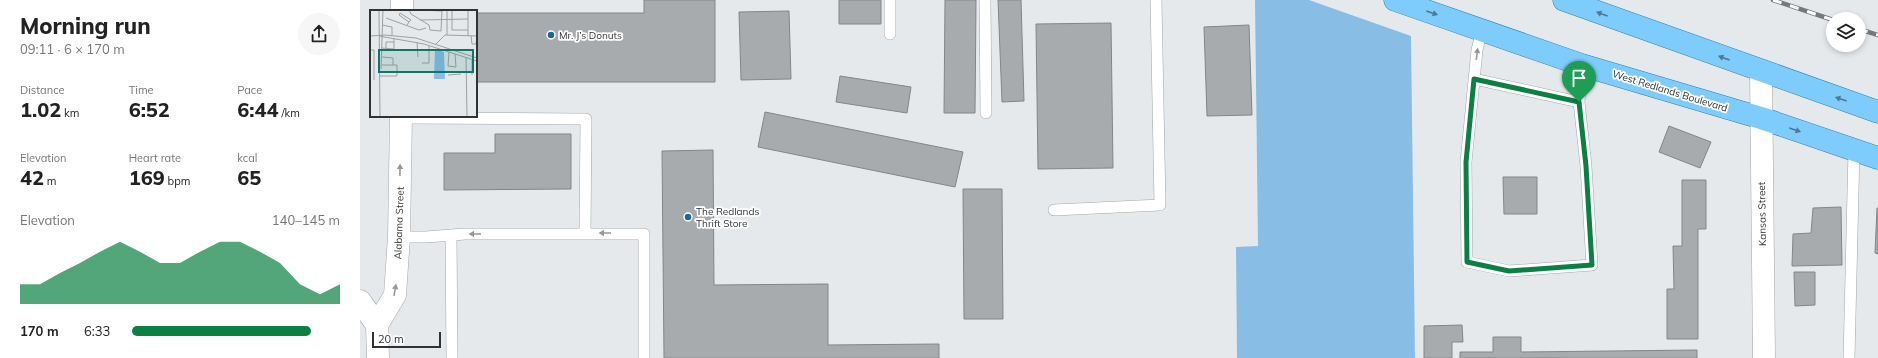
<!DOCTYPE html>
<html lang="en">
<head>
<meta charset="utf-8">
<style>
	:root { --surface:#fff; --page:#f6f6f6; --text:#222; --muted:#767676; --accent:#0b8043 }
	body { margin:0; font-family:Mulish,sans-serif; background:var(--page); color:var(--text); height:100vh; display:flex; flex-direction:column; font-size:15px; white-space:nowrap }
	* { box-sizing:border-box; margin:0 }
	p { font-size:13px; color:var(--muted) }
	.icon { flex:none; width:22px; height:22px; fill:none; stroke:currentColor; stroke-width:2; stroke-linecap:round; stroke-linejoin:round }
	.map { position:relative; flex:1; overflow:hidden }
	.panel { display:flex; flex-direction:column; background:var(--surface); width:360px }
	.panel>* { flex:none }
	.buttons { position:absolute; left:1466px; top:12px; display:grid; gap:8px }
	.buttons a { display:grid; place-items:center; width:40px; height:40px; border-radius:50%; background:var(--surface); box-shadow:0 2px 6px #0003; font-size:20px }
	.scale { position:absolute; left:12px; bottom:10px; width:69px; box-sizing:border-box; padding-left:4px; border:2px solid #313233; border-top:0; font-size:11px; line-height:14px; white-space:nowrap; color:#313233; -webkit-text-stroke:3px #fff; paint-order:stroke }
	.pin { position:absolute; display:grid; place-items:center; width:34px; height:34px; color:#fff; margin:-41px -17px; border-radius:50% 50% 50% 0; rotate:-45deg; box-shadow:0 0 4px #0007 }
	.pin .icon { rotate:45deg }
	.round { display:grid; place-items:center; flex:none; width:42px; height:42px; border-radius:21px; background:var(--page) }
	.headline { display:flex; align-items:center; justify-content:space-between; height:68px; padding:0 20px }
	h1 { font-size:22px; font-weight:800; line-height:30px }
	.stats { display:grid; grid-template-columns:repeat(3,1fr); gap:6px; height:68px; padding:4px 20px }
	.stats div { display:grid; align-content:center }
	.stats b { font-size:20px; font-weight:800 }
	.stats small { font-size:11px; font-weight:400 }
	.stats p { font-size:11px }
	.chart { height:112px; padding:8px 20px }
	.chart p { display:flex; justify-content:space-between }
	.chart svg { width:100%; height:72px; margin-top:4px; fill:var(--accent); opacity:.7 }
	ul { padding:0 20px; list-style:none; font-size:13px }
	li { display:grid; grid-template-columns:64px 48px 1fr; align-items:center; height:30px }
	li i { height:10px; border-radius:5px; background:var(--accent) }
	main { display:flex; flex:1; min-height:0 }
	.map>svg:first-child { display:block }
	.green { fill:#88bde5 }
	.building { fill:#a8abad; stroke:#838689 }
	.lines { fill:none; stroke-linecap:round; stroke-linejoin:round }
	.service-casing { stroke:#a2a5a7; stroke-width:12 }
	.minor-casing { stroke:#a2a5a7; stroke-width:23 }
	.secondary-casing { stroke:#a2a5a7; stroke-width:23 }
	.primary-casing { stroke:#2a80b4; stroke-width:23 }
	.service { stroke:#fff; stroke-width:11 }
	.minor { stroke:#fff; stroke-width:22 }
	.secondary { stroke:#fff; stroke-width:22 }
	.primary { stroke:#7dccfb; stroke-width:22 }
	.rail-casing { stroke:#77787a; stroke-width:4.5 }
	.rail { stroke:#fff; stroke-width:3; stroke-dasharray:9; stroke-linecap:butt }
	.oneway { fill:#53778d }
	.oneway2 { fill:#989899 }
	.route-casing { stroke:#fff; stroke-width:8 }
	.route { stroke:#0b8043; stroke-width:5 }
	.poi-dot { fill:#18689a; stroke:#fff; stroke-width:1.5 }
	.labels { text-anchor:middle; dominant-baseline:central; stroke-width:3.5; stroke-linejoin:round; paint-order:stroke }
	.poi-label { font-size:10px; fill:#313233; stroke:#fff; text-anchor:start }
	.street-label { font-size:10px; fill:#313233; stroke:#fff }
	.inset-road { fill:none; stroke:#9ea0a2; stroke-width:1 }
	.view { fill:#0f766e; fill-opacity:0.15; stroke:#0f766e; stroke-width:2 }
	.inset-edge { fill:none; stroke:#313233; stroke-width:2 }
</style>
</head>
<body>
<main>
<section class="panel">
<div class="headline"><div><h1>Morning run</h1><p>09:11 · 6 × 170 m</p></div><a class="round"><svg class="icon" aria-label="share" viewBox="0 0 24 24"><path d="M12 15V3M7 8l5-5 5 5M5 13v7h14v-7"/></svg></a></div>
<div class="stats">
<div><p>Distance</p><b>1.02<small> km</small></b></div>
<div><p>Time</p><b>6:52</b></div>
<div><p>Pace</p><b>6:44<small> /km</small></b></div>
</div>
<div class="stats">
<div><p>Elevation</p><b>42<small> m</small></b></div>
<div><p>Heart rate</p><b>169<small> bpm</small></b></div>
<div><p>kcal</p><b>65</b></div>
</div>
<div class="chart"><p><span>Elevation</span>140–145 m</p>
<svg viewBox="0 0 160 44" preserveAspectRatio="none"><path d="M0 44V32L10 32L20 25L30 19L40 12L50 6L60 12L70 19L80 19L90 12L100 6L110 6L120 12L130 19L140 32L150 38L160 32V44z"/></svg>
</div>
<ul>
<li><b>170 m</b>6:33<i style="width:86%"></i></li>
</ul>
</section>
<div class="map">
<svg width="1518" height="358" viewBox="0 0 1518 358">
	<rect width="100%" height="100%" fill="#e6e9ec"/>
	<path class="green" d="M895,0h54l102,36 4,322h-178l-1,-111 22,-1z"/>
	<path class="building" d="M284,0h71v82h-239v-69h168z
		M479,0h42v24h-42z
		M585,0h31l-1,113h-31z
		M638,0h23l3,101 -22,1z
		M429,11l2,68 -50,1 -2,-68z
		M751,23l2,145 -75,1 -2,-145z
		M889,25l3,90 -45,1 -3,-89z
		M480,76l71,11 -4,26 -71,-11z
		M405,112l198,40 -8,35 -197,-40z
		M1309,126l42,16 -11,26 -41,-16z
		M135,134h76v55l-127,1v-37h51z
		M353,150l1,135 114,-1v61l111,-1v14h-275l-2,-207z
		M1143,177h34v37h-33z
		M1322,180h24v49h-8v110h-31v-50h7l-1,-43h9z
		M603,189h39l1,130h-39z
		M1481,207l1,58 -50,1 1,-32 18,-1 2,-25z
		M1517,208h1v46l-3,-1z
		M1434,272h21v33l-20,1z
		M1102,325l1,17h-11v16h-28v-32z
		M1133,337h28v15l176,-2v8h-237v-6h33z"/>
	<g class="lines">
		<defs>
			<path id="service" d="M530,0v34
				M625,0l1,113
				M1122,30l-5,20 -11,112 1,100 42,9 83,-6 -6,-99 -7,-64 3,-37
				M1114,79l105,23
				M41,118l185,1 -1,114
				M694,210l106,-5 -4,-205
				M91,235l1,123
				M39,237h27l39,-3h179v124
				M1489,358l5,-208"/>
			<path id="minor" d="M1401,71l3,287"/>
			<path id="secondary" d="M42,11v-11
				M0,301l17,24
				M18,358l-1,-33 18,-30 4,-58 2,-121"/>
			<path id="primary" d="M1035,0l187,65 179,53 117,40
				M1204,0l314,112"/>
		</defs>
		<use href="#service" class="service-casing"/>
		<use href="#minor" class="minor-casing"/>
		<use href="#secondary" class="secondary-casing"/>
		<use href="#primary" class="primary-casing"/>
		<use href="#service" class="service"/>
		<use href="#minor" class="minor"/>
		<use href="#secondary" class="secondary"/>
		<use href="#primary" class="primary"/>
		<defs>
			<path id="rail" d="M1413,0l60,20
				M1499,29l19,6"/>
		</defs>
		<use href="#rail" class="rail-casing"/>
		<use href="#rail" class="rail"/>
	</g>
	<defs><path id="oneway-solid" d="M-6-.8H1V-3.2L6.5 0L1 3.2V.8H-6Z"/></defs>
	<g class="oneway">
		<use href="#oneway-solid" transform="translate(1072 13) rotate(19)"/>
		<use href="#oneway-solid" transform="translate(1242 14) rotate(-160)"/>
		<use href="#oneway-solid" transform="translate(1364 58) rotate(-160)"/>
		<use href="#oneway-solid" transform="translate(1481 99) rotate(-161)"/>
		<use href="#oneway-solid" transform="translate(1435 130) rotate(19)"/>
	</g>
	<g class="oneway2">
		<use href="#oneway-solid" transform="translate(1117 54) rotate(-83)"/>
		<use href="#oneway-solid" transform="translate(40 170) rotate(-89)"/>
		<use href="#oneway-solid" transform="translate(245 233) rotate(-180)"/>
		<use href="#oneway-solid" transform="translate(115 234) rotate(180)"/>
		<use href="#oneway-solid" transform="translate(35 290) rotate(-80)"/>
	</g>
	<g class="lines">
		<defs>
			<path id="route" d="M1114,79l105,23 7,64 6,99 -83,6 -42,-9 -1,-100z"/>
		</defs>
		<use href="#route" class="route-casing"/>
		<use href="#route" class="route"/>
	</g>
	<g class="poi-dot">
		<circle cx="191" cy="35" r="4"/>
		<circle cx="328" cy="217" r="4"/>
	</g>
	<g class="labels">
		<g class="poi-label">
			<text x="199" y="35">Mr. J’s Donuts</text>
			<text x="336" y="211">The Redlands<tspan x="336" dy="12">Thrift Store</tspan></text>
		</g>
		<g class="street-label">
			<text transform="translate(1310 91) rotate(17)">West Redlands Boulevard</text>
			<text transform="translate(1402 214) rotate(-91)">Kansas Street</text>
			<text transform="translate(39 223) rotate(-88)">Alabama Street</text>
		</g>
	</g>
	<g transform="translate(10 10)">
		<rect width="107" height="107" fill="#e6e9ec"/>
		<path d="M65,39l9,3 1,27h-11z" fill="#88bde5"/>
		<path class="inset-road" d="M9,0l1,107M39,0l2,4 18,11 1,5 11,1 1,-21M50,0l22,1M82,0v20h16M98,0v26M16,8l33,12 7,-2M50,10l48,-1M12,15l10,2v8M37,15l2,-3 2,-2 -11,-7 -1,2 10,7M77,25v-25M0,26l15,-1 31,3 61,20M9,26l45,8 53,17M101,26l1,8h4l1,-8M47,32l1,15M65,35l10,-10 32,1M12,38l12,1v-10M16,38v-6h8M0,40h4v30M79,42l-1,14 8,1 -1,-13M12,47l11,1v7M96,47l1,60M52,53h7v-17M11,59l2,-59M78,65l13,-1M102,65v-16M10,66h17v-11h-15"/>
		<path class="view" d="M9,40h94v22h-94z"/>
		<rect width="107" height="107" class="inset-edge"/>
	</g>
</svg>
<div class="buttons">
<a><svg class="icon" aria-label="layers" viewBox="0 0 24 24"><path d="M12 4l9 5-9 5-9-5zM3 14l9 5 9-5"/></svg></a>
</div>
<div class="scale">20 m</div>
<div class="pin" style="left:1219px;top:102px;background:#1e9e55"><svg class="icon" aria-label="arrive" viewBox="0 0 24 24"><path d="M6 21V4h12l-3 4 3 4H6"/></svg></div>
</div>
</main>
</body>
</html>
